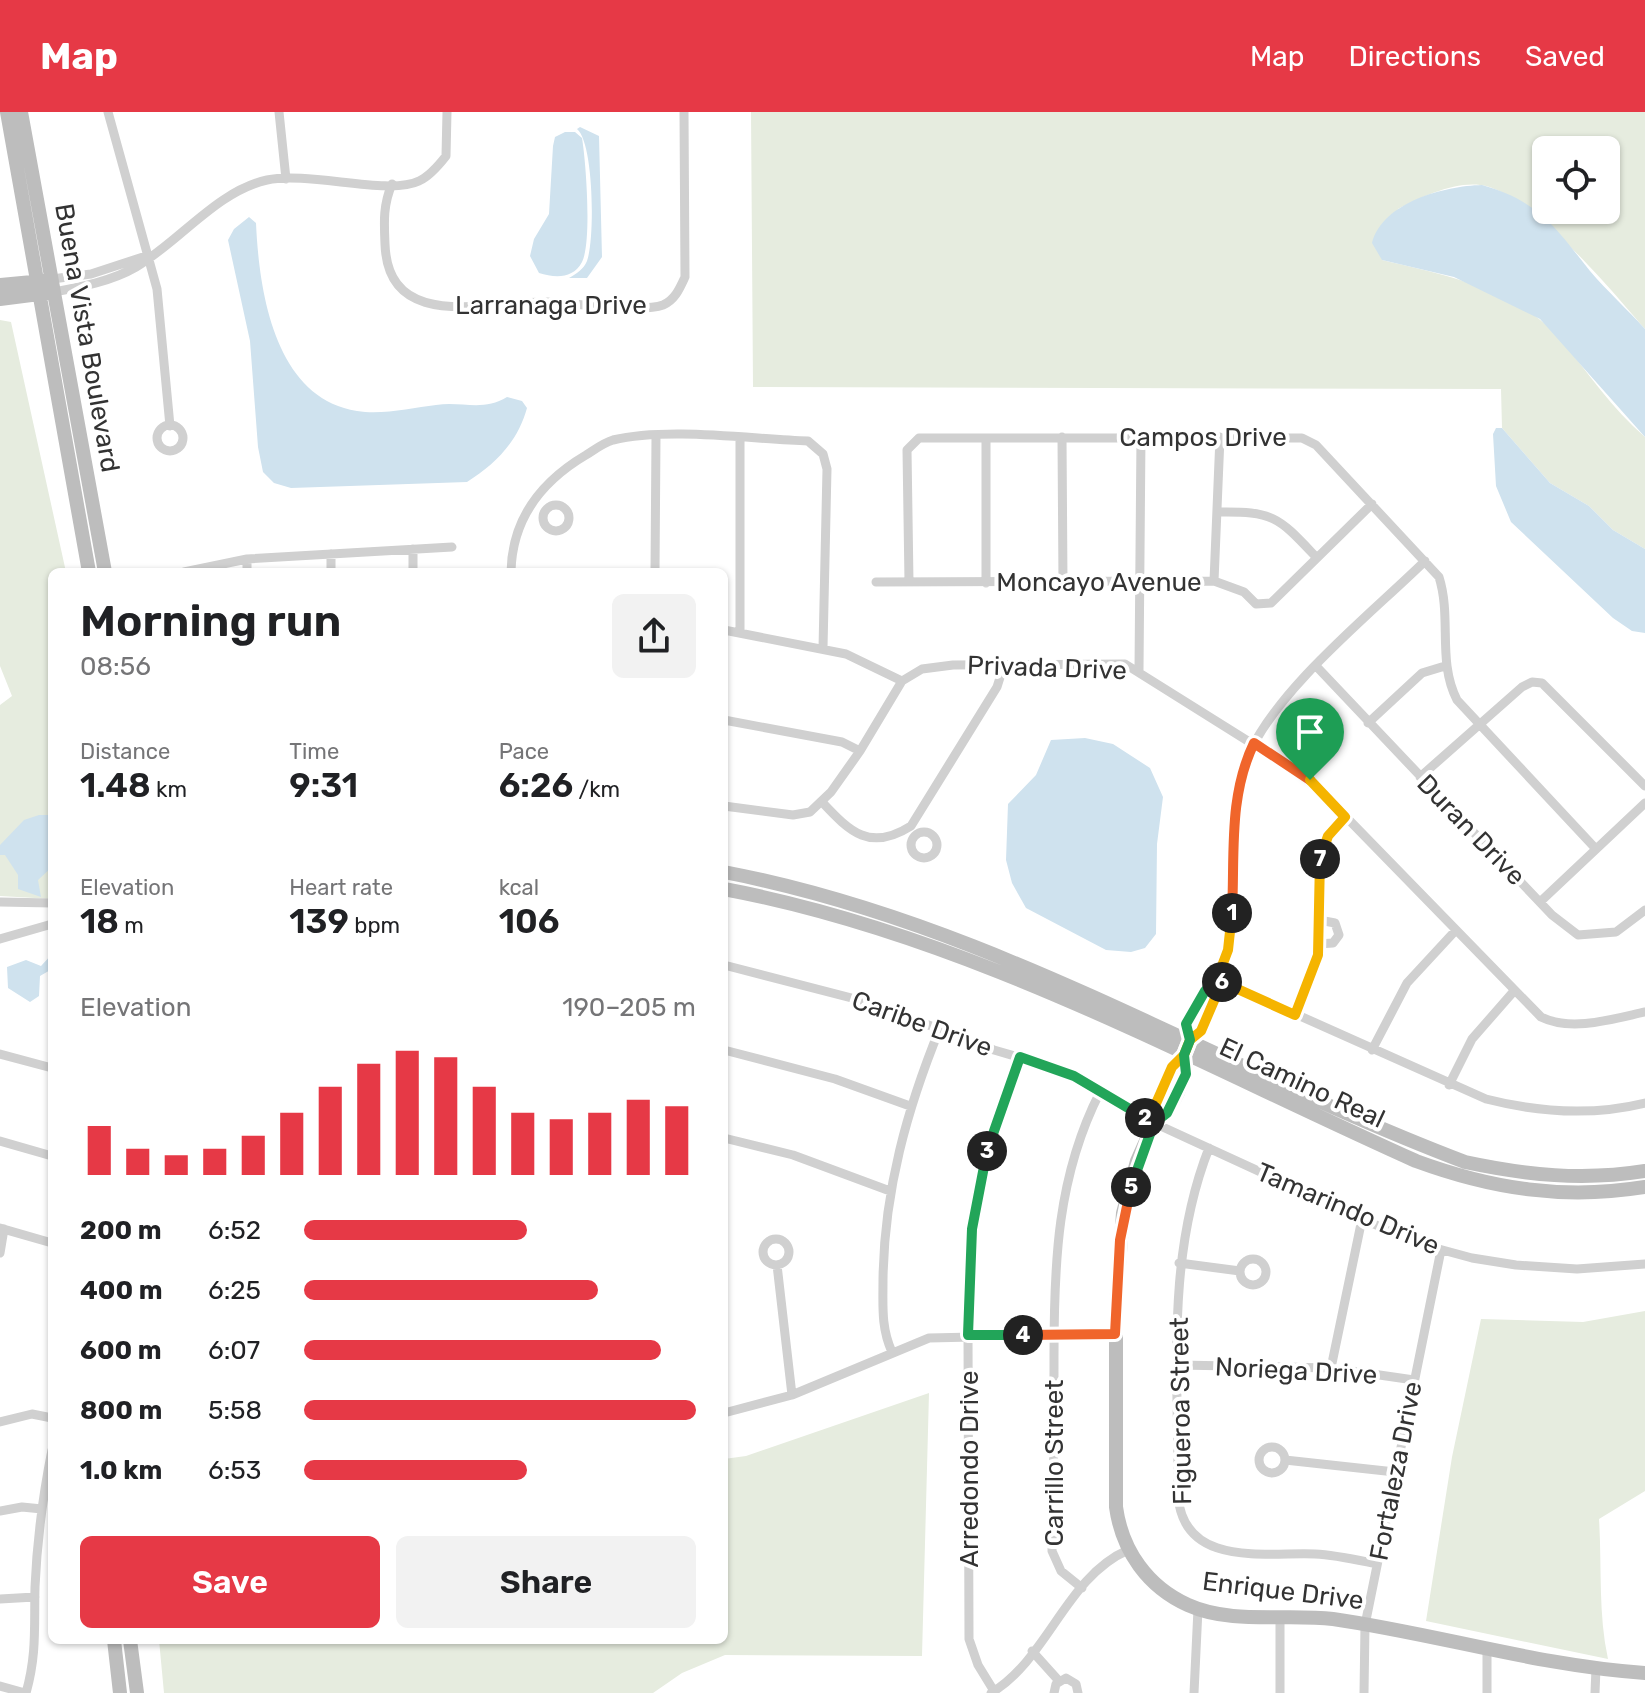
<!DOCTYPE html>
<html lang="en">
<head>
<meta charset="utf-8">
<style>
	:root { --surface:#fff; --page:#f2f2f2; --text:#202124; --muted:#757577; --accent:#e63946 }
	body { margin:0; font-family:Rubik,sans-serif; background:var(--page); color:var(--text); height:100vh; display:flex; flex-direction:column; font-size:30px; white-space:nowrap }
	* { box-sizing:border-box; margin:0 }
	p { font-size:26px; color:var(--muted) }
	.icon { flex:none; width:44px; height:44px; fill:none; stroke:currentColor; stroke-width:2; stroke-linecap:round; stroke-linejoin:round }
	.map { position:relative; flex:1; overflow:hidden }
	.sheet { position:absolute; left:48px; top:456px; width:680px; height:1076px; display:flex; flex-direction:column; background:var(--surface); border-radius:12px; box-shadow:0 2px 6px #0004 }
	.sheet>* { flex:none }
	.fabs { position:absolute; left:1532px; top:24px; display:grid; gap:16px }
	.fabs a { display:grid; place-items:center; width:88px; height:88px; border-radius:12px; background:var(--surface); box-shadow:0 2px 6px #0004; font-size:40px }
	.pin { position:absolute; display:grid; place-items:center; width:68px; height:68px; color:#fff; margin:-82px -34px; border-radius:50% 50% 50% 0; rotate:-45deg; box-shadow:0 0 8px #0007 }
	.pin .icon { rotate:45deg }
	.km { position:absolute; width:40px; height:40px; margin:-20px; border-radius:50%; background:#222; color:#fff; font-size:22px; line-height:40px; text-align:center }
	.round { display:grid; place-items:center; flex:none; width:84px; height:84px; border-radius:12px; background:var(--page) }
	.head { display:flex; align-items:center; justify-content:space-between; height:136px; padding:0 32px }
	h1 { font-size:44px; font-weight:600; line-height:60px }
	.metrics { display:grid; grid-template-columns:repeat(3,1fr); gap:12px; height:136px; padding:8px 32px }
	.metrics div { display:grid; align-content:center }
	.metrics b { font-size:34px; font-weight:600 }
	.metrics small { font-size:22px; font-weight:400 }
	.metrics p { font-size:22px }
	.chart { height:224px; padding:16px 32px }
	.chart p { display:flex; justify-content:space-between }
	.chart svg { width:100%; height:144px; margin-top:8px; stroke:var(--accent); stroke-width:6 }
	.primary-button { display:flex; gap:16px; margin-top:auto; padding:16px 32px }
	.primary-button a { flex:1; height:92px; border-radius:12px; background:var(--accent); color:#fff; font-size:32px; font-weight:600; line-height:92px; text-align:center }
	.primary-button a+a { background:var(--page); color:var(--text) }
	ul { padding:0 32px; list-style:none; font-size:26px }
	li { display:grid; grid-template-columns:128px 96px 1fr; align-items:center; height:60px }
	li i { height:20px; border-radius:10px; background:var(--accent) }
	header { display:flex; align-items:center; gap:48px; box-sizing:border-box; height:112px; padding:0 40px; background:var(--accent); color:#fff }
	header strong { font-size:38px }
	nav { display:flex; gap:44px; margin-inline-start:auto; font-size:28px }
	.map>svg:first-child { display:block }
	.green { fill:#e6ecdf; fill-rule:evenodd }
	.water { fill:#cfe2ee }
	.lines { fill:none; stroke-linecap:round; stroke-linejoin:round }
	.street { stroke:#d0d0d0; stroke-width:9 }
	.secondary { stroke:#bdbdbd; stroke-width:14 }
	.split-1-casing { stroke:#fff; stroke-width:16 }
	.split-2-casing { stroke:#fff; stroke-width:16 }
	.split-3-casing { stroke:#fff; stroke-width:16 }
	.split-4-casing { stroke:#fff; stroke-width:16 }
	.split-5-casing { stroke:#fff; stroke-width:16 }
	.split-6-casing { stroke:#fff; stroke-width:16 }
	.split-7-casing { stroke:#fff; stroke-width:16 }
	.split-8-casing { stroke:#fff; stroke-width:16 }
	.split-1 { stroke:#f0652b; stroke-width:10 }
	.split-2 { stroke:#f5b400; stroke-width:10 }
	.split-3 { stroke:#22a559; stroke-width:10 }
	.split-4 { stroke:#22a559; stroke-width:10 }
	.split-5 { stroke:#f0652b; stroke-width:10 }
	.split-6 { stroke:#22a559; stroke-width:10 }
	.split-7 { stroke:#f5b400; stroke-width:10 }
	.split-8 { stroke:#f5b400; stroke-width:10 }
	.labels { text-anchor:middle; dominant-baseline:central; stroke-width:8; stroke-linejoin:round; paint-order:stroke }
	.street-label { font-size:26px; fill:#333; stroke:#fff }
</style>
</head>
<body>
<header>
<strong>Map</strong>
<nav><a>Map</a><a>Directions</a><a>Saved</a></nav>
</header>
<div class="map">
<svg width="1645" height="1581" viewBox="0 0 1645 1581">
	<rect width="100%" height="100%" fill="#fff"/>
	<path class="green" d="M751,0h894v217c-32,-37 -117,-139 -165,-144 -27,-3 -58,12 -82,24l-16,51c62,15 134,28 178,79 28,33 52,70 85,98v112l-32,-19 -24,-24 -39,-23 -48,-55 -1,-39 -748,-2zM1546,38h60v60h-60z
		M0,208l11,2 55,250h-14v327l-52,-3v-191l12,-9 -12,-30z
		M1645,1199v180l-46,28c3,47 -1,94 9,140l-182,-38 26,-164 29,-138 102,3z
		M929,1281l-7,263 -197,-1 -43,18 -29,20h-489l-5,-53h565v-181l22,-3z"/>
	<path class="water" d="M580,15l19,9 3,121 -15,21h-18c7,-4 15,-9 18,-17 8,-22 7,-118 -10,-132z
		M565,20h10l7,6c4,24 10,104 0,124 -9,17 -27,16 -43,11l-9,-17 4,-17 15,-25 4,-68 2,-9z
		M1482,73c57,16 73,42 108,86 17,20 37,38 55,58v108l-105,-118 -86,-42 -72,-17 -10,-17c11,-41 72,-57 110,-58z
		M249,105l7,6c3,67 18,175 101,188 25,4 55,-3 79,-6 26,-4 47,7 71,-8l15,4 5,7c-9,33 -31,56 -60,74l-176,6 -17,-5 -11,-11 -5,-25 -8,-106 -22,-101 6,-11z
		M1496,316h6l48,55 39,23 24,24 32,19v84l-13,-2 -19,-13 -102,-96 -15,-36 -3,-52z
		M1085,626l28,6 37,24 13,29 -6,47 -1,90 -11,14 -14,4 -25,-2 -80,-42 -14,-25 -6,-23 2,-56 28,-29 15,-35z
		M39,703h13v52l-14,13 3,17 -23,-8v-14l-13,-20h-5v-10l24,-25z
		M52,842v15l-12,7 -1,20 -9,6 -22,-14 -1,-21 19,-7 15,6z"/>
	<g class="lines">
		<path class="street" d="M108,0l49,177 13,137
			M279,0l7,67
			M392,72c-9,21 -8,38 -7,60 3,89 102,57 162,58 26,1 95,11 116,3 12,-5 17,-17 22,-28l-1,-165
			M52,167l39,-5 55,-18
			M54,180c27,-5 58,-11 82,-25 43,-25 81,-76 131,-87 42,-9 121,16 152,1 11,-5 20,-16 27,-25l1,-44
			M157 326a13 13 0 1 1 26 0a13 13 0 1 1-26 0Z
			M1062,325l1,147
			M986,326v145
			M740,327v194
			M543 406a13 13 0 1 1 26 0a13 13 0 1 1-26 0Z
			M1218,400c57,-1 61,6 99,46
			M247,447v13
			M184,460l63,-13 205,-12
			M331,460v-18
			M413,460v-23
			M511,460c1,-54 31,-91 75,-117 8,-5 17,-12 27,-15 55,-13 137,-1 195,1l15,13 4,15 -4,179
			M655,460l1,-136
			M1214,469l6,-144
			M876,470l338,-1 30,11 12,12 15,-1 101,-99
			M909,470l-2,-132 12,-12h383l14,7 123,132c13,41 -2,84 18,123l139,149
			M724,518l122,24 56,27
			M1317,555l235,248 26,20 38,-3 29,-22
			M1139,558l2,-234
			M724,608l118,22 18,9
			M1368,611l54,-50 23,-7
			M1420,665l102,-90 10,-5 10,1 103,103
			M822,690c28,30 48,50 89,24l86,-139 7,-22
			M724,694l69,9 17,-3 21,-20 29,-41 42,-70 20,-12 31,-4 172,-1 185,116 231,237c30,15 72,2 104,-5
			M911 733a13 13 0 1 1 26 0a13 13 0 1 1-26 0Z
			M0,790l52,1
			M1540,790l105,-99
			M0,827l52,-15
			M1318,832l15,-1 6,-8 -4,-12 -16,-3
			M724,853l147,38 123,47 69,20 91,53 259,119 59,16 44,7 61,4 68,-5
			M1217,867l-12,12 -19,33 4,16c18,-15 23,-37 27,-59 2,-16 11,-30 13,-46 6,-60 -6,-125 19,-181 30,-67 123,-141 176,-193
			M1217,867l269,120c51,13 106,17 159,4
			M1295,903l23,-60 4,-107 23,-31
			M724,938l111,29 75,27
			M1372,938l35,-67 49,-53
			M0,942l52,14
			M1449,973l23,-46 42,-48
			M724,1026l69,17 97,36
			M0,1029l52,15
			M1209,1036c-44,112 -30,230 -31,348 6,72 87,56 137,58 21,1 42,6 62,10
			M0,1116l52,15
			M763 1140a13 13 0 1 1 26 0a13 13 0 1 1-26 0Z
			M0,1141l4,-24
			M1240 1160a13 13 0 1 1 26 0a13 13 0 1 1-26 0Z
			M1179,1151l61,8
			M777,1153l15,130
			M892,1240c-11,-24 -9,-46 -9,-72 1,-89 24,-171 57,-252
			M1178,1253l153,3 83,12
			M1331,1256l31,-149
			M724,1301l68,-18 137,-57 186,-4
			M0,1310l32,-8 20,4
			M1259 1348a13 13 0 1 1 26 0a13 13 0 1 1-26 0Z
			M1285,1348l110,12
			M0,1399l22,-4 20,2
			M1082,1476l-21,-17 -9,-20c2,-65 2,-131 2,-196 0,-92 3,-179 46,-263
			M0,1487l35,-2
			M1280,1504v77
			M1032,1539l27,30
			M0,1574l25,7
			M994,1579l-16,-26 -9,-26 -1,-304 4,-106 22,-103 26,-69
			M26,1581c11,-39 8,-66 9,-106 2,-46 8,-92 17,-137
			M991,1581c57,-34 75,-116 137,-143
			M1054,1581l2,-9 10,-6 10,6 2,9
			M1194,1581l4,-84
			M1364,1581l1,-68 76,-375
			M1487,1581v-46
			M1595,1581l1,-25"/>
		<path class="secondary" d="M7,0l82,460
			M21,0l84,460
			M0,173l43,-4
			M0,187l47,-6
			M724,760c270,52 488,194 741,290 61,13 118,19 180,9
			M724,777c245,46 466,171 692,272 76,28 148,39 229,26
			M1190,928l-6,15 -12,12 -18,41v15l-17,38 -14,52 -7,92v202c6,44 32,80 72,98 44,20 99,8 145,14 104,15 207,47 312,54
			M1154,1011c21,-17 33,-42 30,-68
			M114,1528l6,53
			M130,1528l7,53"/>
	</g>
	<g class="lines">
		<defs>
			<path id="split-1" d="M1232,801c3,-58 -4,-116 22,-170l56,37"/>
			<path id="split-2" d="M1145,1006l9,5v-15l18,-41 12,-12 6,-15 11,-9 15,-35 1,-17 11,-29 4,-37"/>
			<path id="split-3" d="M987,1039l33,-94 54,19 71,42"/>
			<path id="split-4" d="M987,1039l-15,78 -4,106h55"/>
			<path id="split-5" d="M1023,1223l92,-1 5,-94 11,-53"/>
			<path id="split-6" d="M1131,1075l23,-64 13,-10 19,-39 -2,-19 6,-15 -4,-16 19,-33 12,-12 5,3"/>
			<path id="split-7" d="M1222,870l73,33 23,-60 2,-96"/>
			<path id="split-8" d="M1310,668l35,37 -17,19 -8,23"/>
		</defs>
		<use href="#split-1" class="split-1-casing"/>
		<use href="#split-2" class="split-2-casing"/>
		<use href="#split-3" class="split-3-casing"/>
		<use href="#split-4" class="split-4-casing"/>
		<use href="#split-5" class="split-5-casing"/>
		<use href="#split-6" class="split-6-casing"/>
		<use href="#split-7" class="split-7-casing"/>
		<use href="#split-8" class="split-8-casing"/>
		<use href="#split-1" class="split-1"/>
		<use href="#split-2" class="split-2"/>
		<use href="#split-3" class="split-3"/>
		<use href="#split-4" class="split-4"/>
		<use href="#split-5" class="split-5"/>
		<use href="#split-6" class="split-6"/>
		<use href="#split-7" class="split-7"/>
		<use href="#split-8" class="split-8"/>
	</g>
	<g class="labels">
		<g class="street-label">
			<text x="551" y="193">Larranaga Drive</text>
			<text transform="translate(87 226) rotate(80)">Buena Vista Boulevard</text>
			<text x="1203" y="325">Campos Drive</text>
			<text x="1099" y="470">Moncayo Avenue</text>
			<text transform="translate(1047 556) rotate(2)">Privada Drive</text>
			<text transform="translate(1471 718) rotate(46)">Duran Drive</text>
			<text transform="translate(922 912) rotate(20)">Caribe Drive</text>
			<text transform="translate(1302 971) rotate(25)">El Camino Real</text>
			<text transform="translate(1348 1097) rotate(23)">Tamarindo Drive</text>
			<text transform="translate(1296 1259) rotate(3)">Noriega Drive</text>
			<text transform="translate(1181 1299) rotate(-91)">Figueroa Street</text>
			<text transform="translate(1054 1351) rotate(-90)">Carrillo Street</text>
			<text transform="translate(969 1357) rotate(-90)">Arredondo Drive</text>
			<text transform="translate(1396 1359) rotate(-79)">Fortaleza Drive</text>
			<text transform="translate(1283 1479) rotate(7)">Enrique Drive</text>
		</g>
	</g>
</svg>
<div class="fabs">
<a><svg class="icon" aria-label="locate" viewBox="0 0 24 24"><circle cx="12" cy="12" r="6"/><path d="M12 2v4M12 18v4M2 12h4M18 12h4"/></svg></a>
</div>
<div class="pin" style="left:1310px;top:668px;background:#1e9e55"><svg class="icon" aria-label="arrive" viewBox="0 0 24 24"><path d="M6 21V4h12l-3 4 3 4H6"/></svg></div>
<b class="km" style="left:1232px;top:801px">1</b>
<b class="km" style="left:1145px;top:1006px">2</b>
<b class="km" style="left:987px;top:1039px">3</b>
<b class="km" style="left:1023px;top:1223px">4</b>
<b class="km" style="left:1131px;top:1075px">5</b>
<b class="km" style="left:1222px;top:870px">6</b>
<b class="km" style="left:1320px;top:747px">7</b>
<section class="sheet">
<div class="head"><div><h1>Morning run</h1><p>08:56</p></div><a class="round"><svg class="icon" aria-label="share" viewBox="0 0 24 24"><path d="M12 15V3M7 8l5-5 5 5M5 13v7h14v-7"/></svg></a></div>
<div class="metrics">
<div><p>Distance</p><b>1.48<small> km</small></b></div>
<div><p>Time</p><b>9:31</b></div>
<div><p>Pace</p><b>6:26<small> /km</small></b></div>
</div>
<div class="metrics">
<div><p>Elevation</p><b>18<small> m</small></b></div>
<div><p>Heart rate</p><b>139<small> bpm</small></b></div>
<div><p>kcal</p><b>106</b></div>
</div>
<div class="chart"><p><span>Elevation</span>190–205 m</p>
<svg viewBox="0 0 160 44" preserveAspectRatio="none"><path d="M5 44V29M15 44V36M25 44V38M35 44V36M45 44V32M55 44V25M65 44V17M75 44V10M85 44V6M95 44V8M105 44V17M115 44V25M125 44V27M135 44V25M145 44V21M155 44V23"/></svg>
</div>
<ul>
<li><b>200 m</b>6:52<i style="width:57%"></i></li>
<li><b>400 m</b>6:25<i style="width:75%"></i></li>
<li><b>600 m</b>6:07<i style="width:91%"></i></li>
<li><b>800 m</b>5:58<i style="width:100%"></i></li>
<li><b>1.0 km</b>6:53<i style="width:57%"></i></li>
</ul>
<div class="primary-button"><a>Save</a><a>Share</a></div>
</section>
</div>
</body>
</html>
